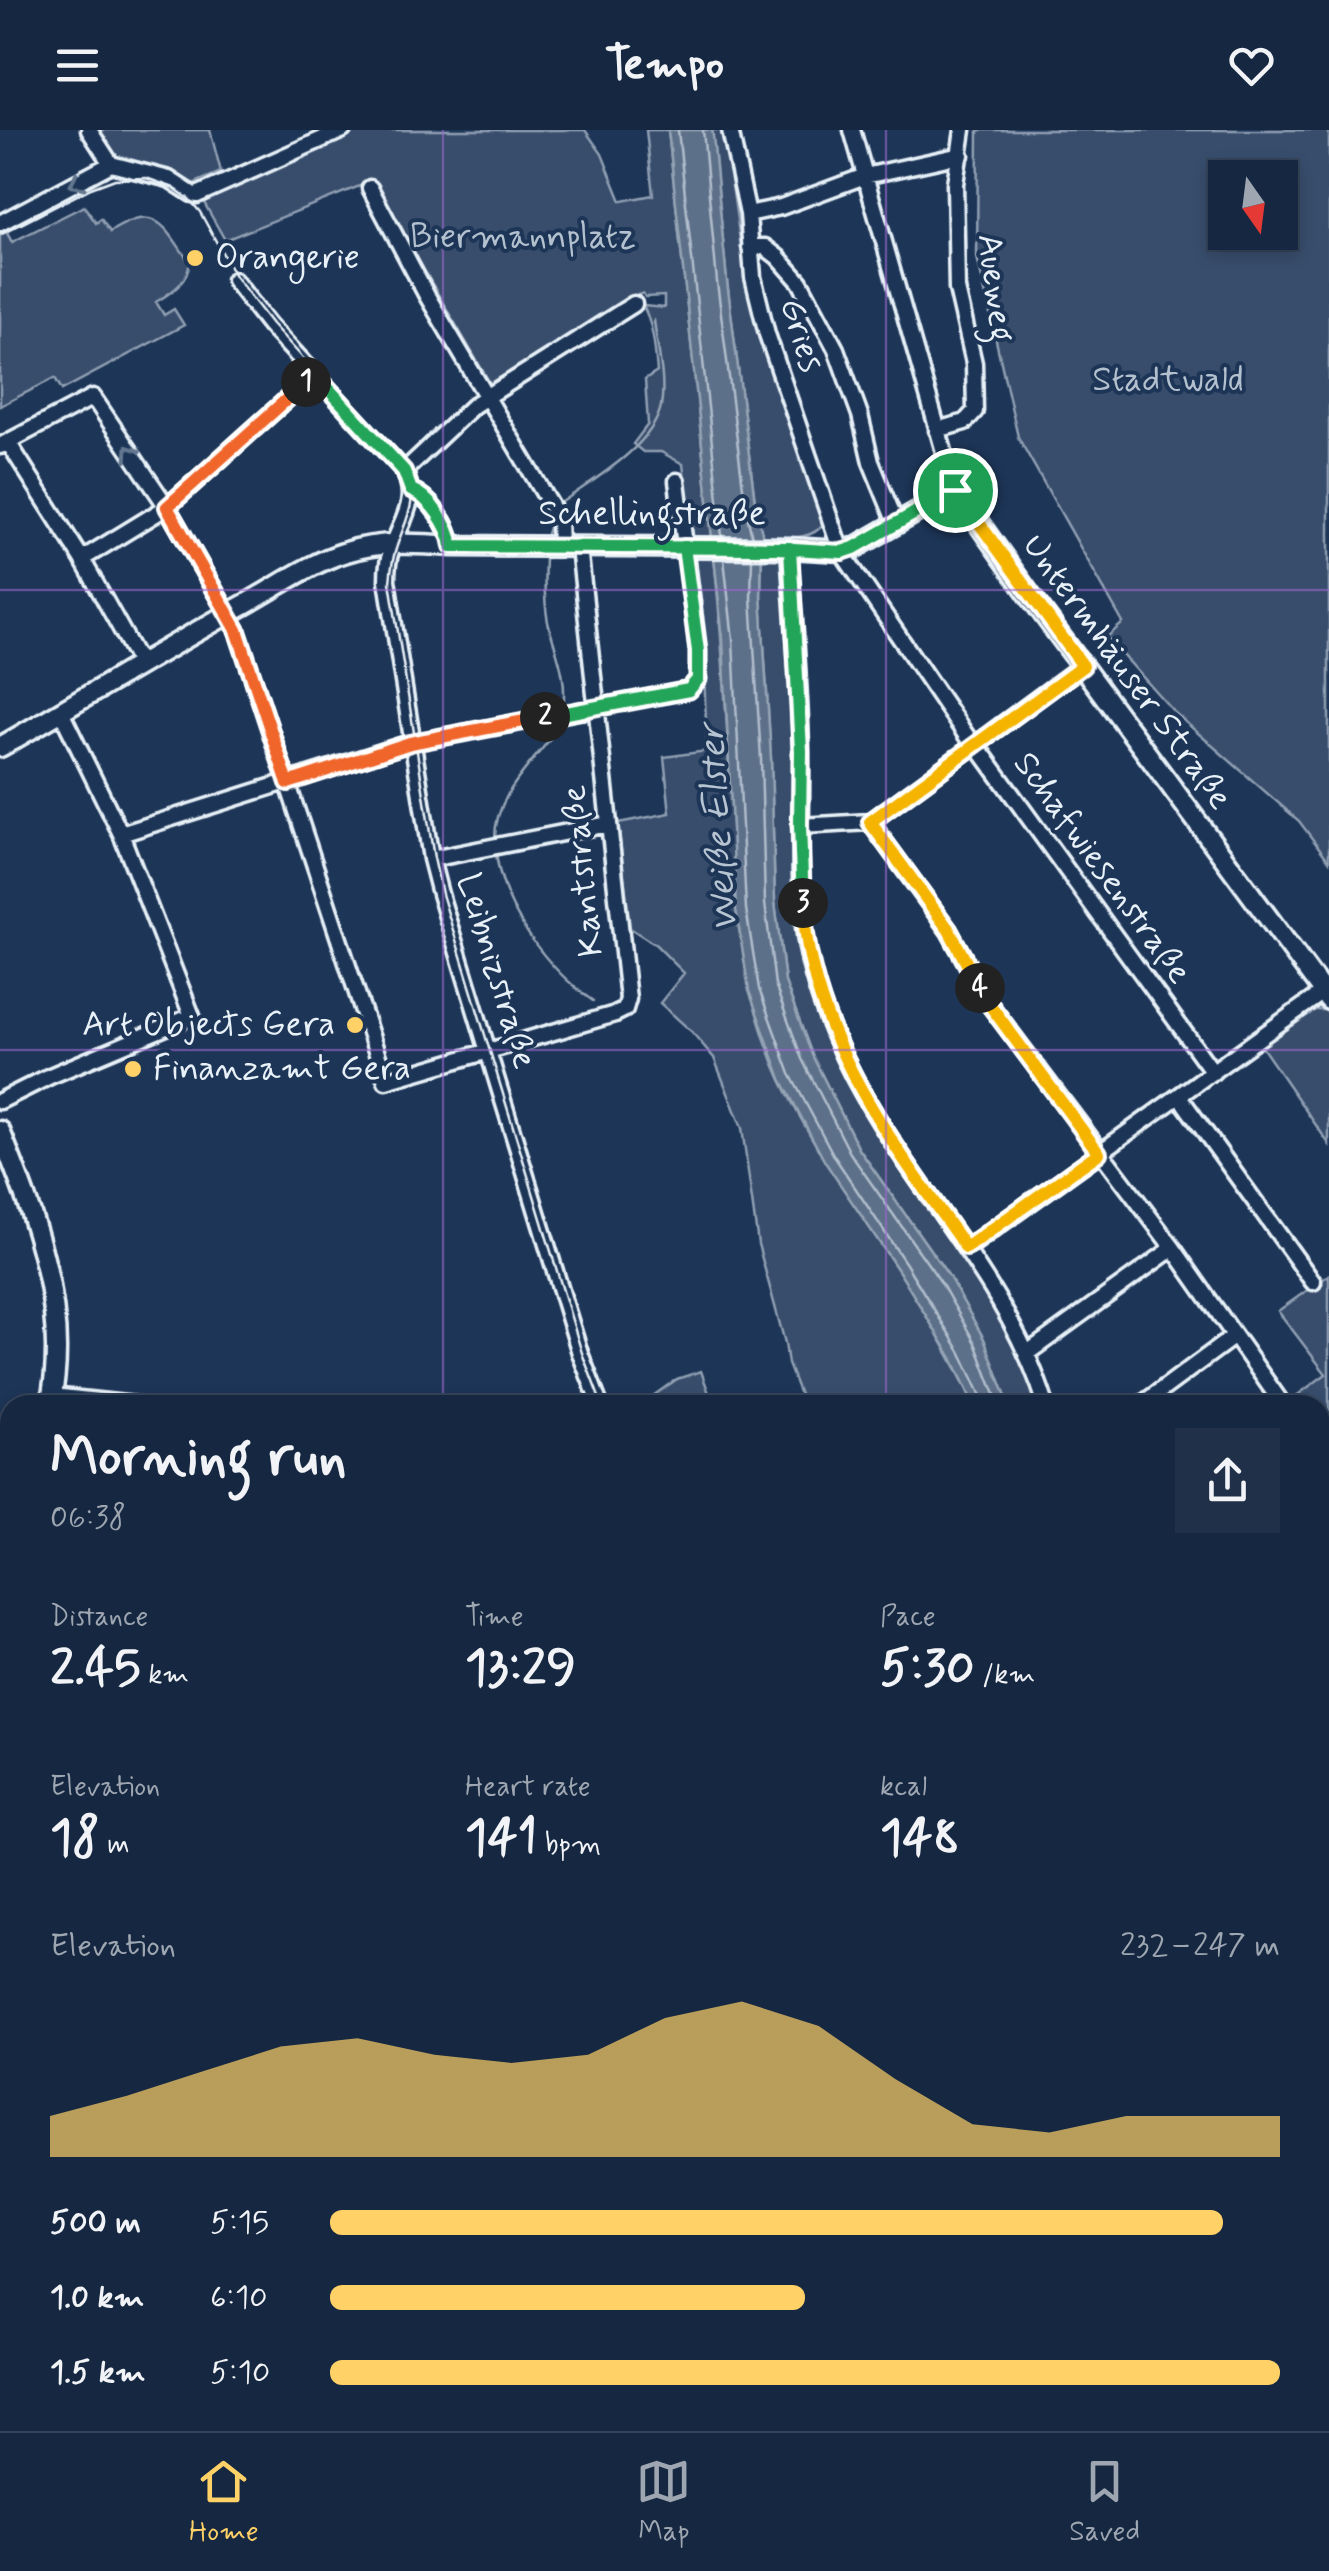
<!DOCTYPE html>
<html lang="en">
<head>
<meta charset="utf-8">
<style>
	:root { --surface:#162841; --page:#1f3048; --text:#f1f3f6; --muted:#9ea6b1; --line:#35445a; --accent:#ffd166 }
	body { margin:0; font-family:Mynerve,sans-serif; background:var(--page); color:var(--text); height:100vh; display:flex; flex-direction:column; font-size:38px; white-space:nowrap }
	* { box-sizing:border-box; margin:0 }
	p { font-size:32px; color:var(--muted) }
	.icon { flex:none; width:55px; height:55px; fill:none; stroke:currentColor; stroke-width:2; stroke-linecap:round; stroke-linejoin:round }
	.map { position:relative; flex:1; overflow:hidden }
	.panel { position:absolute; left:0px; top:1265px; width:1330px; height:1038px; display:flex; flex-direction:column; background:var(--surface); border-radius:30px 30px 0 0; box-shadow:0 5px 15px #0003,0 0 0 2px var(--line) }
	.panel>* { flex:none }
	.needle { width:65px; rotate:166deg }
	.fabs { position:absolute; left:1208px; top:30px; display:grid; gap:20px }
	.fabs a { display:grid; place-items:center; width:90px; height:90px; border-radius:0px; background:var(--surface); box-shadow:0 5px 15px #0003,0 0 0 2px var(--line); font-size:50px }
	.pin { position:absolute; display:grid; place-items:center; width:85px; height:85px; color:#fff; margin:-42px; border:5px solid #fff; border-radius:50%; box-shadow:0 2px 10px #0007 }
	.km { position:absolute; width:50px; height:50px; margin:-25px; border-radius:50%; background:#222; color:#fff; font-size:28px; line-height:50px; text-align:center }
	.round { display:grid; place-items:center; flex:none; width:105px; height:105px; border-radius:0px; background:var(--page) }
	.headline { display:flex; align-items:center; justify-content:space-between; height:170px; padding:0 50px }
	h1 { font-size:55px; font-weight:800; line-height:75px }
	.figures { display:grid; grid-template-columns:repeat(3,1fr); gap:15px; height:170px; padding:10px 50px }
	.figures div { display:grid; align-content:center }
	.figures b { font-size:50px; font-weight:800 }
	.figures small { font-size:28px; font-weight:400 }
	.figures p { font-size:28px }
	.chart { height:280px; padding:20px 50px }
	.chart p { display:flex; justify-content:space-between }
	.chart svg { width:100%; height:180px; margin-top:10px; fill:var(--accent); opacity:.7 }
	ul { padding:0 50px; list-style:none; font-size:32px }
	li { display:grid; grid-template-columns:160px 120px 1fr; align-items:center; height:75px }
	li i { height:25px; border-radius:12px; background:var(--accent) }
	header { display:flex; justify-content:space-between; align-items:center; height:130px; padding:0 50px; background:var(--surface); font-size:45px; font-weight:800 }
	.tabs { display:flex; justify-content:space-around; align-items:center; height:140px; border-top:2px solid var(--line); background:var(--surface); font-size:28px; color:var(--muted) }
	.tabs a { display:grid; justify-items:center; gap:5px }
	.tabs .active { color:var(--accent) }
	.map>svg:first-child { display:block }
	.green { fill:#374d6c; stroke:#909fb2; stroke-width:2.5; fill-rule:evenodd }
	.water { fill:#5d7089; stroke:#95a4b5; stroke-width:2.5 }
	.lines { fill:none; stroke-linecap:round; stroke-linejoin:round }
	.shore { stroke:#b0bdcc; stroke-width:2.5 }
	.stream { stroke:#95a4b5; stroke-width:2.5 }
	.minor-casing { stroke:#e8f1f8; stroke-width:21 }
	.major-casing { stroke:#e8f1f8; stroke-width:25 }
	.minor { stroke:#1d3557; stroke-width:14 }
	.major { stroke:#1d3557; stroke-width:18 }
	.tram { stroke:#e8f1f8; stroke-width:2.5 }
	.rail { stroke:#e8f1f8; stroke-width:2.5 }
	.oneway { stroke:#64778f }
	.split-1-casing { stroke:#fff; stroke-width:20 }
	.split-2-casing { stroke:#fff; stroke-width:20 }
	.split-3-casing { stroke:#fff; stroke-width:20 }
	.split-4-casing { stroke:#fff; stroke-width:20 }
	.split-5-casing { stroke:#fff; stroke-width:20 }
	.split-1 { stroke:#22a559; stroke-width:12 }
	.split-2 { stroke:#f0652b; stroke-width:12 }
	.split-3 { stroke:#22a559; stroke-width:12 }
	.split-4 { stroke:#f5b400; stroke-width:12 }
	.split-5 { stroke:#f5b400; stroke-width:12 }
	.grid { fill:none; stroke:#9c67d0; stroke-width:2.5; stroke-opacity:0.55 }
	.poi-dot { fill:#ffd166; stroke:#1d3557; stroke-width:4 }
	.labels { text-anchor:middle; dominant-baseline:central; stroke-width:8; stroke-linejoin:round; paint-order:stroke }
	.park-label { font-size:35px; fill:#b3c0ce; stroke:#1d3557 }
	.poi-label { font-size:35px; fill:#e8f1f8; stroke:#1d3557; text-anchor:start }
	.street-label { font-size:35px; fill:#e8f1f8; stroke:#1d3557 }
	.water-label { font-size:38px; font-style:italic; fill:#b7c4d1; stroke:#1d3557 }
</style>
</head>
<body>
<header><svg class="icon" aria-label="menu" viewBox="0 0 24 24"><path d="M4 6h16M4 12h16M4 18h16"/></svg>Tempo<svg class="icon" aria-label="heart" viewBox="0 0 24 24"><path d="M12 20l-8-8c-3-5 5-10 8-4 3-6 11-1 8 4z"/></svg></header>
<div class="map">
<svg width="1329" height="2301" viewBox="0 0 1329 2301">
	<rect width="100%" height="100%" fill="#1d3557"/>
	<filter id="ink" filterUnits="userSpaceOnUse"><feTurbulence type="fractalNoise" baseFrequency=".01" numOctaves="2"/><feDisplacementMap in="SourceGraphic" scale="20" xChannelSelector="R" yChannelSelector="G"/><feConvolveMatrix kernelMatrix="1 2 1 2 8 2 1 2 1" color-interpolation-filters="sRGB"/></filter>
	<g filter="url(#ink)">
		<path class="green" d="M94,0h116l11,42 -28,12 -84,-28z
			M356,0h229l17,24 19,47 32,-6 -7,-65h22l44,407 -20,-1 -9,-72 -22,-12h-18l-10,-8 15,-20 -3,-44 12,-8c-2,-22 -3,-45 -14,-66l21,2v-12l-19,1 -2,-4 -5,2 -144,95 -122,-209 -147,59 -23,-41z
			M712,0h12l19,131 15,59 66,203c-13,20 -41,13 -62,13l-6,-26 -29,-229z
			M978,0h351v731l-30,-40 -124,-108 -68,-76 16,-14 -105,-186 -41,-180zM1225,48h55v54h-55z
			M84,76l12,17 5,-4 9,13c47,-30 54,-6 80,31 -4,21 -17,28 -34,39l8,13 10,-6 10,16 -122,65 -7,-12 -55,28v-178l3,-2 9,16z
			M694,426l20,1c8,75 12,151 16,227 5,103 7,200 51,296 31,66 75,126 115,187 29,44 56,90 78,138h-170l-16,-41 -3,-21 -27,-99 -16,-116 -28,-70 -23,-27 -31,-28 24,-30 -28,-28 -26,-17 -12,-105 52,-10 -6,-56 43,-6 -4,-109z
			M779,426l6,17 12,177 3,181 36,117 131,208 54,96 20,53h-32l-25,-66 -36,-64 -89,-126 -47,-94 -27,-73 -10,-80 -4,-144 -10,-162 1,-39z
			M1315,880h11l3,4v130l-67,-97z
			M1329,1145v185l-9,-13v-42h-30l-2,-3 38,-28 -48,-63z
			M701,1241l10,28 -3,6h-62v-4l31,-22z
			M10,1428v166l-10,-9v-145z
			M1329,1569v135l-9,6v-140l3,4z
			M0,1743l10,8v127l-10,-2z"/>
		<path class="water" d="M668,0h44l1,6 14,145 29,229 6,23 -1,63 10,162 4,144 10,80 27,73 47,94 89,126 36,64 25,66h-35l-22,-47 -54,-88 -73,-108 -44,-83 -32,-88 -13,-81 -13,-270z
			M1320,1996l9,9v72l-9,-11z"/>
		<g class="lines">
			<path class="shore" d="M678,0l44,406
				M703,0l14,152 29,229 6,26
				M724,429l9,81 13,269 13,80 31,85 44,82 72,108 55,89 21,45 1,7
				M752,429l-1,38 10,162 4,144 10,82 27,74 48,94 90,128 35,62 24,62"/>
			<path class="stream" d="M558,377l4,-5c31,-22 91,-56 99,-96 5,-27 -4,-59 -7,-86
				M546,407l5,-16
				M545,428c-1,21 -1,43 3,64 7,29 20,54 15,85
				M495,708c0,-42 35,-72 58,-103l4,-12
				M496,724c8,57 51,115 97,147
				M0,1988l10,5"/>
			<defs>
				<path id="minor" d="M89,0l22,34
					M730,0l18,84 5,63 14,57 74,217 129,190 12,12 231,319
					M852,0l103,360
					M370,58l57,108 132,223 1,28
					M748,84l33,-7 84,-31 96,-21
					M0,93l111,-59 58,15 23,15 5,1 146,-65
					M750,117h15l13,10 22,25 36,67 24,66 11,47 25,61
					M234,150l35,45 135,146c15,30 -2,48 -12,77 -4,10 -5,21 -5,32l44,279 9,35 140,459 20,52
					M937,300l28,-8 10,-11 -1,-48 -17,-74 -2,-105 8,-54
					M8,312l74,117 59,106
					M0,316l93,-49 74,110 70,123 149,451 229,-67 10,-5 3,-10 -49,-452
					M404,341l70,-66 160,-101
					M411,360c19,7 38,36 41,56
					M789,418c4,68 11,136 12,205 1,58 -3,117 3,174 4,38 16,75 31,110 55,132 168,229 211,368
					M82,429l85,-52 148,-133
					M870,692l79,109 38,70 186,247 110,157
					M800,696l70,-4 213,-157
					M121,704l289,-91 279,-53 9,-11v-28l-21,-170
					M431,729l177,-35
					M1179,966l134,186
					M0,971l50,-25 142,-60 -71,-182 -60,-122
					M966,1119l357,-257
					M1026,1224l147,-106
					M52,1266l83,9
					M1141,1275l92,-68
					M1320,1325l9,13
					M1320,1414l9,-6
					M1320,1530l9,-7
					M1320,1719l9,-7
					M1320,1889l9,11
					M0,1970l10,5
					M1320,2170l9,7
					M871,2292l10,9
					M82,2301l6,-9
					M838,2301l5,-9"/>
				<path id="major" d="M0,617c82,-47 162,-97 244,-142 33,-18 66,-42 102,-53 34,-11 70,-9 106,-6l337,2 52,3 13,-3 101,-58 76,107 298,403
					M0,1001c34,85 71,181 50,274
					M0,1406l10,-18"/>
			</defs>
			<use href="#minor" class="minor-casing"/>
			<use href="#major" class="major-casing"/>
			<use href="#minor" class="minor"/>
			<use href="#major" class="major"/>
			<path class="tram" d="M0,105l91,-47 24,-9 31,-1 28,10 15,11 11,13 35,64 37,48 133,146c16,29 0,50 -9,79 -4,11 -5,22 -6,33l44,276 8,36 140,459 20,52"/>
			<path class="rail" d="M0,1603l10,9
				M0,1666l10,9
				M685,2292l10,9
				M743,2292l10,9
				M766,2292l10,9"/>
		</g>
		<defs><path id="oneway-chevron" d="M-2-3.5L2.5 0L-2 3.5" fill="none" stroke-width="1.6" stroke-linecap="round" stroke-linejoin="round" transform="scale(2.5)"/></defs>
		<g class="oneway">
			<use href="#oneway-chevron" transform="translate(76 53) rotate(152)"/>
			<use href="#oneway-chevron" transform="translate(130 322) rotate(-124)"/>
		</g>
	</g>
	<g class="lines" filter="url(#ink)">
		<defs>
			<path id="split-1" d="M306,252l9,-8 89,97 7,19c19,7 38,36 41,56l326,2 64,4 12,-4 101,-58"/>
			<path id="split-2" d="M306,252l-139,125 70,123 51,153 122,-40 135,-26"/>
			<path id="split-3" d="M545,587l144,-27 9,-11v-28l-14,-104 106,1 11,203 -1,75 3,77"/>
			<path id="split-4" d="M803,773c6,133 90,241 163,345l133,-95 -112,-152 -7,-13"/>
			<path id="split-5" d="M955,360l128,176 -213,156 79,108 31,58"/>
		</defs>
		<use href="#split-1" class="split-1-casing"/>
		<use href="#split-2" class="split-2-casing"/>
		<use href="#split-3" class="split-3-casing"/>
		<use href="#split-4" class="split-4-casing"/>
		<use href="#split-5" class="split-5-casing"/>
		<use href="#split-1" class="split-1"/>
		<use href="#split-2" class="split-2"/>
		<use href="#split-3" class="split-3"/>
		<use href="#split-4" class="split-4"/>
		<use href="#split-5" class="split-5"/>
	</g>
	<path class="grid" d="M443,0v1275M886,0v1275M0,460h1329M0,920h1329M0,1381h10M1320,1381h9M0,1841h10M1320,1841h9M443,2292v9M886,2292v9"/>
	<g class="poi-dot">
		<circle cx="195" cy="128" r="10"/>
		<circle cx="355" cy="895" r="10"/>
		<circle cx="133" cy="939" r="10"/>
	</g>
	<g class="labels">
		<g class="park-label">
			<text x="523" y="107">Biermannplatz</text>
			<text x="1168" y="250">Stadtwald</text>
		</g>
		<g class="poi-label">
			<text x="215" y="128">Orangerie</text>
			<text x="335" y="895" text-anchor="end">Art Objects Gera</text>
			<text x="153" y="939">Finanzamt Gera</text>
		</g>
		<g class="street-label">
			<text transform="translate(995 158) rotate(83)">Aueweg</text>
			<text transform="translate(801 205) rotate(73)">Gries</text>
			<text x="652" y="384">Schellingstraße</text>
			<text transform="translate(1127 542) rotate(54)">Untermhäuser Straße</text>
			<text transform="translate(1102 738) rotate(54)">Schafwiesenstraße</text>
			<text transform="translate(583 741) rotate(-96)">Kantstraße</text>
			<text transform="translate(496 841) rotate(73)">Leibnizstraße</text>
		</g>
		<g class="water-label">
			<text transform="translate(719 698) rotate(-94)">Weiße Elster</text>
		</g>
	</g>
</svg>
<div class="fabs">
<a><svg class="needle" viewBox="-14 -14 28 28"><path d="M0-13l5 13h-10z" fill="#e53935"/><path d="M0 13l5-13h-10z" fill="#9ea6b1"/></svg></a>
</div>
<div class="pin" style="left:955px;top:360px;background:#1e9e55"><svg class="icon" aria-label="arrive" viewBox="0 0 24 24"><path d="M6 21V4h12l-3 4 3 4H6"/></svg></div>
<b class="km" style="left:306px;top:252px">1</b>
<b class="km" style="left:545px;top:587px">2</b>
<b class="km" style="left:803px;top:773px">3</b>
<b class="km" style="left:980px;top:858px">4</b>
<section class="panel">
<div class="headline"><div><h1>Morning run</h1><p>06:38</p></div><a class="round"><svg class="icon" aria-label="share" viewBox="0 0 24 24"><path d="M12 15V3M7 8l5-5 5 5M5 13v7h14v-7"/></svg></a></div>
<div class="figures">
<div><p>Distance</p><b>2.45<small> km</small></b></div>
<div><p>Time</p><b>13:29</b></div>
<div><p>Pace</p><b>5:30<small> /km</small></b></div>
</div>
<div class="figures">
<div><p>Elevation</p><b>18<small> m</small></b></div>
<div><p>Heart rate</p><b>141<small> bpm</small></b></div>
<div><p>kcal</p><b>148</b></div>
</div>
<div class="chart"><p><span>Elevation</span>232–247 m</p>
<svg viewBox="0 0 160 44" preserveAspectRatio="none"><path d="M0 44V34L10 29L20 23L30 17L40 15L50 19L60 21L70 19L80 10L90 6L100 12L110 25L120 36L130 38L140 34L150 34L160 34V44z"/></svg>
</div>
<ul>
<li><b>500 m</b>5:15<i style="width:94%"></i></li>
<li><b>1.0 km</b>6:10<i style="width:50%"></i></li>
<li><b>1.5 km</b>5:10<i style="width:100%"></i></li>
</ul>
</section>
</div>
<nav class="tabs">
<a class="active"><svg class="icon" aria-label="home" viewBox="0 0 24 24"><path d="M3 11l9-7 9 7M6 9v11h12V9"/></svg>Home</a>
<a><svg class="icon" aria-label="map" viewBox="0 0 24 24"><path d="M3 6l6-2 6 2 6-2v14l-6 2-6-2-6 2zM9 4v14M15 6v14"/></svg>Map</a>
<a><svg class="icon" aria-label="saved" viewBox="0 0 24 24"><path d="M7 4h10v16l-5-4-5 4z"/></svg>Saved</a>
</nav>
</body>
</html>
